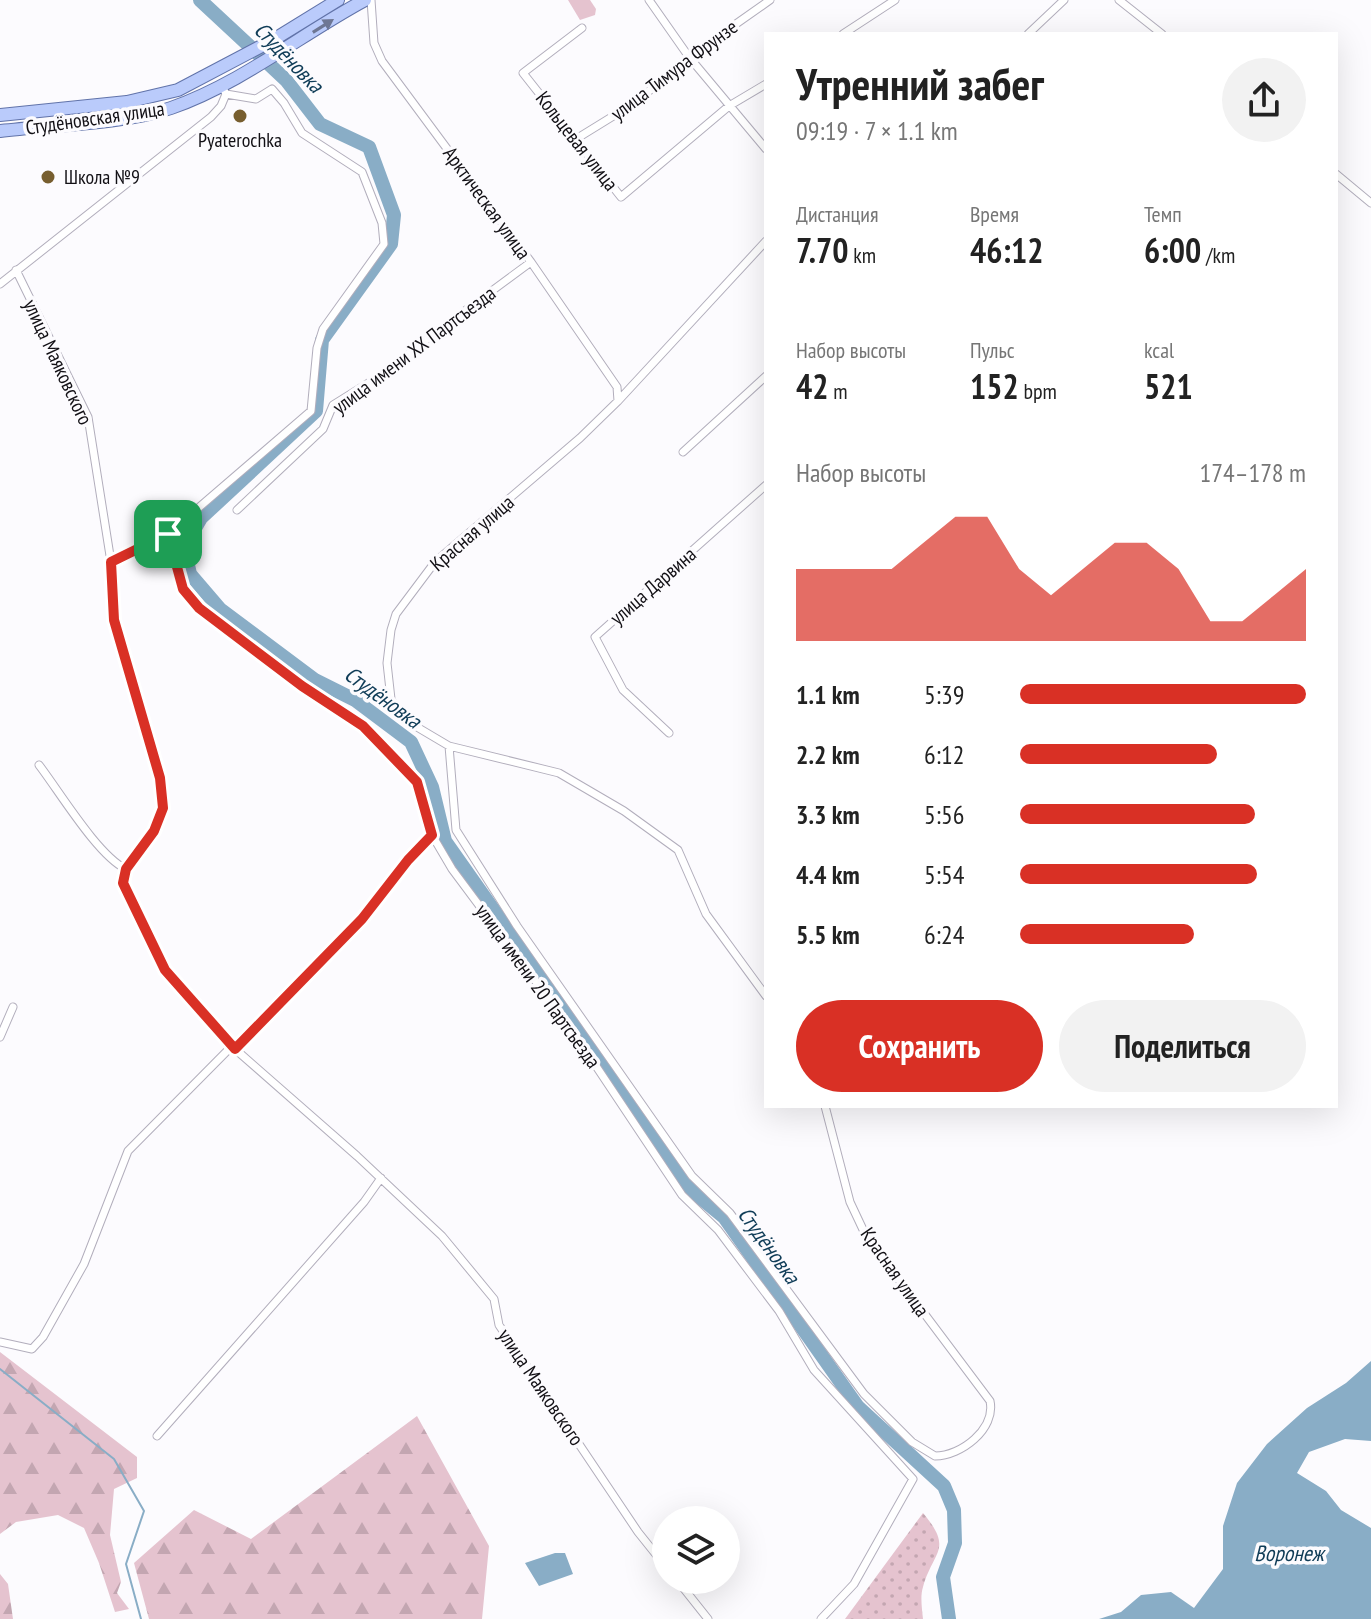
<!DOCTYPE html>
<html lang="ru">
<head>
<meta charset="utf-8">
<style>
	:root { --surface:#fff; --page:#f2f2f2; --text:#222; --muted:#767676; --accent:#d93025 }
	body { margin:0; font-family:"PT Sans Narrow",sans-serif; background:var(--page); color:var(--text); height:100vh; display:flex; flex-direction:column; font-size:30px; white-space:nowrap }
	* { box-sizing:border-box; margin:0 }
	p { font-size:26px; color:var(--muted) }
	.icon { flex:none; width:44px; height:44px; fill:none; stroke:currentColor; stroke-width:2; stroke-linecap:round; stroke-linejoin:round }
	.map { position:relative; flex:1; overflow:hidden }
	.details { position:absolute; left:764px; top:32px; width:574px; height:1076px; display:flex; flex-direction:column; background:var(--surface); border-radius:0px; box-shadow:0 8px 32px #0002 }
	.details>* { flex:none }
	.fabs { position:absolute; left:652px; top:1506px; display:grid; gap:16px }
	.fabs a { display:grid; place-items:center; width:88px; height:88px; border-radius:50%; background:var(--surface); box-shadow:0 8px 32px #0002; font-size:40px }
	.pin { position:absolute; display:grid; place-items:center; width:68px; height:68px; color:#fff; margin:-34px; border-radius:16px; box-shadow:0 4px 12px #0006 }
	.round { display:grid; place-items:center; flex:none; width:84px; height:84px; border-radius:42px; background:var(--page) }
	.overview { display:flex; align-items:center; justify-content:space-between; height:136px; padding:0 32px }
	h1 { font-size:44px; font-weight:700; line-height:60px }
	.figures { display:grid; grid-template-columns:repeat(3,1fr); gap:12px; height:136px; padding:8px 32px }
	.figures div { display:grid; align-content:center }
	.figures b { font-size:34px; font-weight:700 }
	.figures small { font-size:22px; font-weight:400 }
	.figures p { font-size:22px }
	.chart { height:224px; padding:16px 32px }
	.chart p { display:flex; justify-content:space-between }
	.chart svg { width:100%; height:144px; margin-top:8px; fill:var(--accent); opacity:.7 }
	.cta { display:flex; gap:16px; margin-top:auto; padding:16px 32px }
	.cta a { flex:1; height:92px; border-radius:48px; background:var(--accent); color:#fff; font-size:32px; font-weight:700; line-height:92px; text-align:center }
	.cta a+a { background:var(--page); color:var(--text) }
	ul { padding:0 32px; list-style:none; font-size:26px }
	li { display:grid; grid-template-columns:128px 96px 1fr; align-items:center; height:60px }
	li i { height:20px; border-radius:10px; background:var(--accent) }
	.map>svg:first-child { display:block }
	.grass { fill:url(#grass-dots) }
	.forest { fill:url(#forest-firs) }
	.pitch { fill:#e5c3cf }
	.water { fill:#89adc6 }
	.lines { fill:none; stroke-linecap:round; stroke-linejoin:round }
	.stream { stroke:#89adc6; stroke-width:2 }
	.river { stroke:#89adc6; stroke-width:14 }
	.minor-casing { stroke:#b2aebc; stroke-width:9 }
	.primary-casing { stroke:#6173a9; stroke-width:14 }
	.minor { stroke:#fff; stroke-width:7 }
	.primary { stroke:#bacbfb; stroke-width:12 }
	.oneway { fill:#6e7794 }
	.route-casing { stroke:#fff; stroke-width:16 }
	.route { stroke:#d93025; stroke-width:10 }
	.poi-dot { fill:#775e2f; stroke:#fcfbfe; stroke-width:3 }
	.labels { text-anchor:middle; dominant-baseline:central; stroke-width:7; stroke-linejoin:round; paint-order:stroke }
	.street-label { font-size:20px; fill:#121015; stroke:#fcfbfe }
	.poi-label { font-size:20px; fill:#121015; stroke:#fcfbfe }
	.water-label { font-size:22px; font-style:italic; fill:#0f3c57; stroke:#fcfbfe }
</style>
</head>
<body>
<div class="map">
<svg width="1371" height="1619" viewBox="0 0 1371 1619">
	<defs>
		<pattern id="grass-dots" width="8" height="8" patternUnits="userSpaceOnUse" patternTransform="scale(2)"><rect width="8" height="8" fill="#e5c3cf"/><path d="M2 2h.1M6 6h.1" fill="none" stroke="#c3a6b1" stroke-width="1.8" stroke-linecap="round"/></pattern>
		<pattern id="forest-firs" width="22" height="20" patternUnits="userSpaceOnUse" patternTransform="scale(2)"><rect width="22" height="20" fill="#e5c3cf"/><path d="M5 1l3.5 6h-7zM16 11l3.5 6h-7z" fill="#c3a6b1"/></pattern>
	</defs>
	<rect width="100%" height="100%" fill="#fcfbfe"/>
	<path class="grass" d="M923,1513c31,37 10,38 0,74 -3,9 -1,22 0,32h-78z"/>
	<path class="forest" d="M0,1352l137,105v21l-23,11 -4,46 11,47 -4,11 12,16 -14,3 -16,-49 -15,-35 -26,-13 -42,7 -16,12z
		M417,1416l72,130 -7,73h-333l-15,-56 60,-53 57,29z
		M0,1574l8,10 5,35h-13z"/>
	<path class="pitch" d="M568,0h22l6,9 -1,6 -15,5z"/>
	<path class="water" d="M1371,1361v80l-26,-2 -36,13 -12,21 29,18 15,19 30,18v91h-272l22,-7 20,-17 30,-3 23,16 29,-39v-43l14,-43 30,-39 40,-36 39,-25z
		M555,1553h10l8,21 -34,12 -14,-23z"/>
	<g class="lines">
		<path class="stream" d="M0,1369l114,90 30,52 -18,53 15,55"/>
		<path class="river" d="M200,0l86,80 34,44 49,23 25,68 -3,29 -69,96 -6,71 -115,107 -17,29 6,27 30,35 95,71 40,20 56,42 21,45 13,54 246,349 33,27 134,190 86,79 10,24 1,33 -12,34 6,42"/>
		<defs>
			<path id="minor" d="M371,0l3,43 8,18 149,201 86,125 1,14
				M649,0l40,57 77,92
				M1119,0l43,34
				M582,28l-59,45 98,124 108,-91 37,-22
				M843,34l52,-34
				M1028,34l36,-34
				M226,94l30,5 16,-10 12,14 18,30 60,39 20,51 2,21 -61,85 -6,19 -6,63 -143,123 15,55 16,19 103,78 61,40 54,56 15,53 20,34 120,161 110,165 36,35 61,81 35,59 99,109 -59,105 -33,35
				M576,139l60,-37 53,-45 81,-57
				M1336,174l35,29
				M766,241l-148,160 -38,37 -145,124 -39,52 -5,16 -4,33 4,36 9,18 49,29 110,27 65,38 54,39 28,64 60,82
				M16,270l72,147 23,145 3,58 46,158 3,30 -9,23 -28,38 -3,14 42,87 70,79 122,107 85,80 52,63 5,26 139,207 28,35
				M0,284l211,-167 10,-11 5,-12 -2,-4
				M683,452l83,-76
				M237,510l86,-81 10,-24 61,-38 34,-29 103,-76
				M111,562l57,-28
				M669,733l-46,-43 -28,-53 171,-152
				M449,746l7,84 61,96 175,250 38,37 134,181 48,48 23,14c26,0 61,-27 55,-55l-124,-165 -16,-34 -25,-96
				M39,765c20,26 59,91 87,104
				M0,1037l13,-30
				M235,1049l127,-130 46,-59 24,-25
				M0,1342l32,7 11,-12 41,-73 44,-113 104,-105
				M157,1436l207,-234 17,-24
				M677,1580l31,39"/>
			<path id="primary" d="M0,115l127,-13 51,-12 95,-50 65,-40
				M0,131c51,-6 125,-7 171,-23 71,-25 129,-73 194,-108"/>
		</defs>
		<use href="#minor" class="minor-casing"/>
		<use href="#primary" class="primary-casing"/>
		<use href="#minor" class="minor"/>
		<use href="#primary" class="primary"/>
	</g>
	<defs><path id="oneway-solid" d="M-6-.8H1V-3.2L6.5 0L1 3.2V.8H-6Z" transform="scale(2)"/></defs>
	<use class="oneway" href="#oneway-solid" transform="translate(323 26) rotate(-32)"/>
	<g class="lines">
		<defs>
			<path id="route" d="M168,534l15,55 16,19 103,78 61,40 54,56 15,53 -24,25 -46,59 -127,130 -70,-79 -42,-87 3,-14 28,-38 9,-23 -3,-30 -46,-158 -3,-58z"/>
		</defs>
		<use href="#route" class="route-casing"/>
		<use href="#route" class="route"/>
	</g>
	<g class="poi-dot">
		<circle cx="240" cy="116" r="8"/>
		<circle cx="48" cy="177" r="8"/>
	</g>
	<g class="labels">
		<g class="street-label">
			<text transform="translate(674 70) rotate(-37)">улица Тимура Фрунзе</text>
			<text transform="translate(95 118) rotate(-8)">Студёновская улица</text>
			<text transform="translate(577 141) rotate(52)">Кольцевая улица</text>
			<text transform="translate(487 203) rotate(54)">Арктическая улица</text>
			<text transform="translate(414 350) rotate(-37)">улица имени ХХ Партсъезда</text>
			<text transform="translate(58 362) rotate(65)">улица Маяковского</text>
			<text transform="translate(472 533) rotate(-41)">Красная улица</text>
			<text transform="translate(653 586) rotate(-41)">улица Дарвина</text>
			<text transform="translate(538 986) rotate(54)">улица имени 20 Партсъезда</text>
			<text transform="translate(895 1272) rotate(55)">Красная улица</text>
			<text transform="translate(541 1387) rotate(56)">улица Маяковского</text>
		</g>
		<g class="poi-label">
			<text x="240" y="140">Pyaterochka</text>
			<text x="64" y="177" text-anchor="start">Школа №9</text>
		</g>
		<g class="water-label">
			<text transform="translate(289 57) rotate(46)">Студёновка</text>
			<text transform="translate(383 697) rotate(36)">Студёновка</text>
			<text transform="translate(769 1245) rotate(54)">Студёновка</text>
			<text x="1289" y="1553">Воронеж</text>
		</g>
	</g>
</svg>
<div class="fabs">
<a><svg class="icon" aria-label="layers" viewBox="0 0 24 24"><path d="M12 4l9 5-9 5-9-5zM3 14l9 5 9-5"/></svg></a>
</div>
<div class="pin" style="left:168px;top:534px;background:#1e9e55"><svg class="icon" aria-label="arrive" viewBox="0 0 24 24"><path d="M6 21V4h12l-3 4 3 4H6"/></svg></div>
<section class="details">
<div class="overview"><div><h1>Утренний забег</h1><p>09:19 · 7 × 1.1 km</p></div><a class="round"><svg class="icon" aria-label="share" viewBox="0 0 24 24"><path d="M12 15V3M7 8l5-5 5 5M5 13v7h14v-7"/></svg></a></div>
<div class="figures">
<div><p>Дистанция</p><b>7.70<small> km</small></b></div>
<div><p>Время</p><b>46:12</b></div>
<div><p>Темп</p><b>6:00<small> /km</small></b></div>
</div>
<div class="figures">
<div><p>Набор высоты</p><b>42<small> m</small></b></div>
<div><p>Пульс</p><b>152<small> bpm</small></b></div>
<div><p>kcal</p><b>521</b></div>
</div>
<div class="chart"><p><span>Набор высоты</span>174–178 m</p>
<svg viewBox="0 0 160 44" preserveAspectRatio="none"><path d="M0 44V22L10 22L20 22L30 22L40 14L50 6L60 6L70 22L80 30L90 22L100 14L110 14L120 22L130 38L140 38L150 30L160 22V44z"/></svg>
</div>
<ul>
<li><b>1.1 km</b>5:39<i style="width:100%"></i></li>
<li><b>2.2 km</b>6:12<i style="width:69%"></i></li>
<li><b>3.3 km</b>5:56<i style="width:82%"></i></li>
<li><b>4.4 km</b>5:54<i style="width:83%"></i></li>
<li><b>5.5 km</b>6:24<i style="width:61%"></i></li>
</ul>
<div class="cta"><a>Сохранить</a><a>Поделиться</a></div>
</section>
</div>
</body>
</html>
